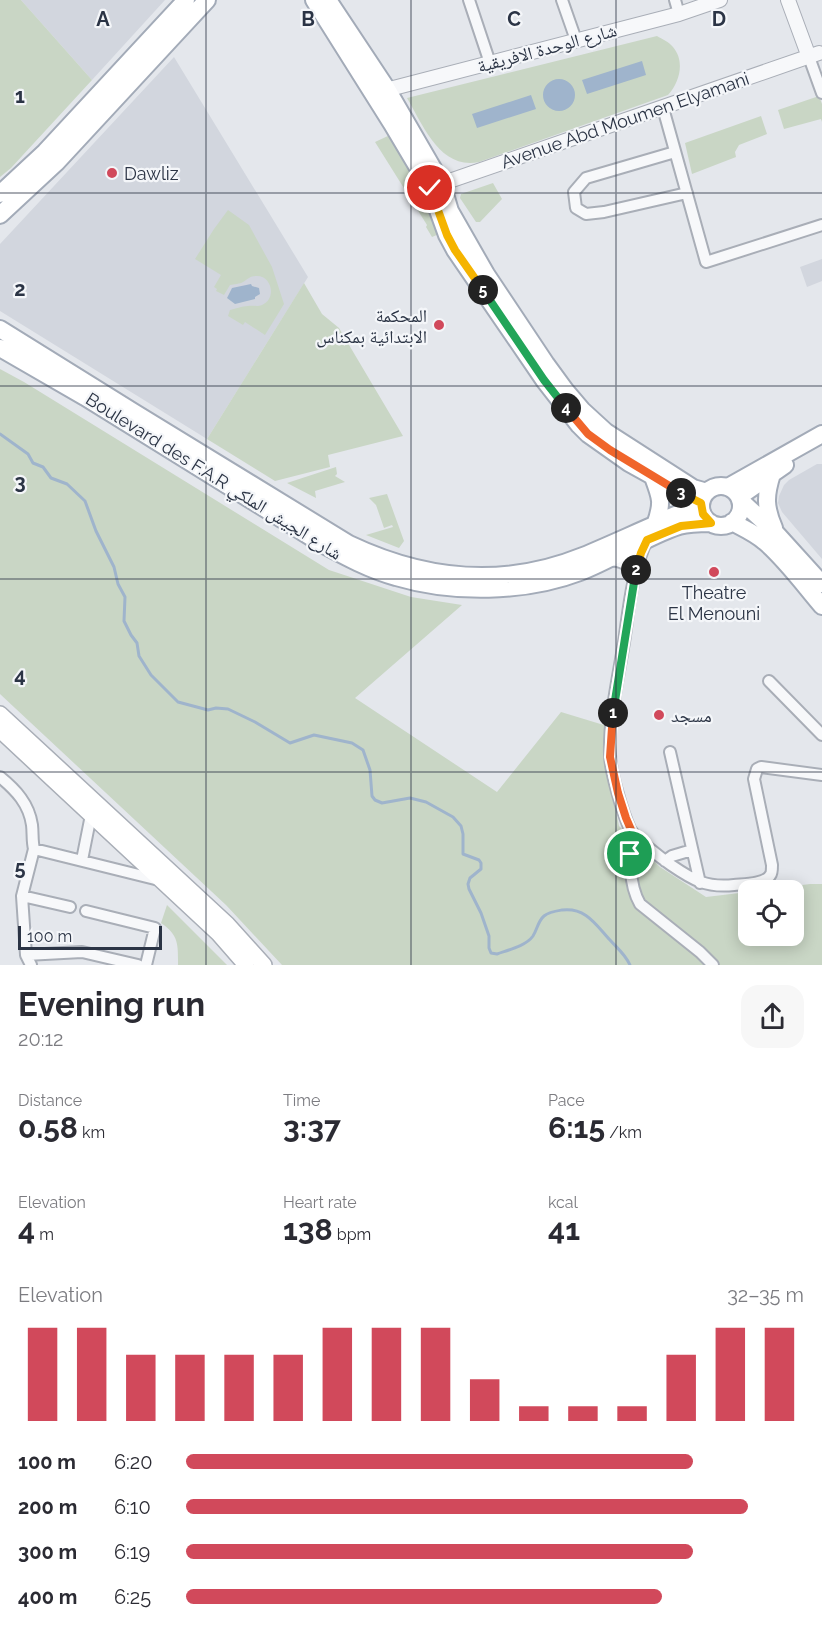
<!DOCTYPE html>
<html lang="en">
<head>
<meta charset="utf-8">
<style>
	:root { --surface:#fff; --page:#f7f7f7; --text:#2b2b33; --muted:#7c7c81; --accent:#d1495b }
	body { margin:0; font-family:Raleway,"Noto Naskh Arabic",sans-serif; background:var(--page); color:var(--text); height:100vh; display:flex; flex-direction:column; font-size:22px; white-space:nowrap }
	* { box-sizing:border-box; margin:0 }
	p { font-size:20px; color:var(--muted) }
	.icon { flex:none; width:33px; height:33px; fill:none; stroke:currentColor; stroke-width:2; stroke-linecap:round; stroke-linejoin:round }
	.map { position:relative; height:965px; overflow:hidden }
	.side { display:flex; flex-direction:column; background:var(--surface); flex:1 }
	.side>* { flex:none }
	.fabs { position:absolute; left:738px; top:880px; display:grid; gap:12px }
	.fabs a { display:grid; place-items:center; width:66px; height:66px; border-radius:12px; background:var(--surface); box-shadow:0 3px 15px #0003; font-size:30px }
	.scale { position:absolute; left:18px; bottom:15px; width:144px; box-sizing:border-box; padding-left:6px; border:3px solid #2b3445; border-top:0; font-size:16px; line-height:21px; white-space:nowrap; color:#2b3445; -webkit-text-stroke:4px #f4f6f9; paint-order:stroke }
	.pin { position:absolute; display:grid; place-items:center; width:51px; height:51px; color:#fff; margin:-26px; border:3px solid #fff; border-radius:50%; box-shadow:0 2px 6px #0007 }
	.km { position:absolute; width:30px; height:30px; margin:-15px; border-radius:50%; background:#222; color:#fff; font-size:16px; line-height:30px; text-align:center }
	.round { display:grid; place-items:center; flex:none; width:63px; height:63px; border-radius:18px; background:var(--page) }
	.head { display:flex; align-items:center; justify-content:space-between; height:102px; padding:0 18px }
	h1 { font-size:33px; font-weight:700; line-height:45px }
	.metrics { display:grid; grid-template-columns:repeat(3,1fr); gap:9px; height:102px; padding:6px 18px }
	.metrics div { display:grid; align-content:center }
	.metrics b { font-size:30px; font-weight:700 }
	.metrics small { font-size:16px; font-weight:400 }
	.metrics p { font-size:16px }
	.chart { height:168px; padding:12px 18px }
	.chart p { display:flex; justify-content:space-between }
	.chart svg { width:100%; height:108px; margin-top:6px; stroke:var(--accent); stroke-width:6 }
	ul { padding:0 18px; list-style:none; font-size:20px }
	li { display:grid; grid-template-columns:96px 72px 1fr; align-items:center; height:45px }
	li i { height:15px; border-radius:8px; background:var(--accent) }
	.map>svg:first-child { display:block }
	.built { fill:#d2d6de }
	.green { fill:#c9d6c5 }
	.water { fill:#9fb4cc }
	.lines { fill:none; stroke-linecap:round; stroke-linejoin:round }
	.stream { stroke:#9fb4cc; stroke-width:3 }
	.minor-casing { stroke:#a9aeb7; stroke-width:14 }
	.tertiary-casing { stroke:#a9aeb7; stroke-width:16 }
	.secondary-casing { stroke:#a9aeb7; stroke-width:18 }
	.primary-casing { stroke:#a3abb8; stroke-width:20 }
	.minor { stroke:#f7f8fa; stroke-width:10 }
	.tertiary { stroke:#f7f8fa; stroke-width:14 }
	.secondary { stroke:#fff; stroke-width:15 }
	.primary { stroke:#fff; stroke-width:16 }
	.split-1-casing { stroke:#fff; stroke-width:12 }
	.split-2-casing { stroke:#fff; stroke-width:12 }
	.split-3-casing { stroke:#fff; stroke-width:12 }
	.split-4-casing { stroke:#fff; stroke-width:12 }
	.split-5-casing { stroke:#fff; stroke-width:12 }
	.split-6-casing { stroke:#fff; stroke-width:12 }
	.split-1 { stroke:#f0652b; stroke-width:8 }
	.split-2 { stroke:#22a559; stroke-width:8 }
	.split-3 { stroke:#f5b400; stroke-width:8 }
	.split-4 { stroke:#f0652b; stroke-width:8 }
	.split-5 { stroke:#22a559; stroke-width:8 }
	.split-6 { stroke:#f5b400; stroke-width:8 }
	.grid { fill:none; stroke:#2b3445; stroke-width:1.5; stroke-opacity:0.55 }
	.poi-dot { fill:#d1495b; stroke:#f4f6f9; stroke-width:2 }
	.labels { text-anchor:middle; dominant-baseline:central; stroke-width:4.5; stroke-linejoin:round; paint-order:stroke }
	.street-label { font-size:18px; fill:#2b3445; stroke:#f4f6f9 }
	.poi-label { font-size:18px; fill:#2b3445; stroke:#f4f6f9; text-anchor:start }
	.grid-label { font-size:20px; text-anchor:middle; font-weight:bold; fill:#2b3445; stroke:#f4f6f9; stroke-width:4.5; stroke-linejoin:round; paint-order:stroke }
</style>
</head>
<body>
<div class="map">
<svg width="822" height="965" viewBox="0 0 822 965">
	<rect width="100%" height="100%" fill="#e4e7ec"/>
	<path class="built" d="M21,0h144l-73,80z
		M174,57l134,220 -101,162 -207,-128v-67z
		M822,259v22l-15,6 -7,-20z
		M817,464h5v95l-40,-47 -4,-9 1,-7 5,-11 5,-5z"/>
	<path class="green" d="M0,0h21l71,80 -81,88 -11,9z
		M657,36c5,3 12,6 16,11 12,14 7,35 -5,48l-189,67c-39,8 -56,-37 -72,-64z
		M819,96l3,8v18l-1,-3 -37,10 -6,-19z
		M761,116l6,18 -28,11 -4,7 1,5 -44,17 -7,-31z
		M390,135l28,43 21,56 -7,3 -6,-10 1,-2 -52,-83z
		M493,183l9,16 -22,23h-4l-16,-24 1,-4z
		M228,210l21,15 23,42 12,37 -19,31 -20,-13 -2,3 -15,-9 2,-6c5,-1 12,-4 18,-4 5,-1 9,1 14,-1 15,-6 10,-30 -6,-29 -6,0 -8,3 -13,6 -3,2 -9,2 -13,3l-6,10 -8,-4 1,-2 -3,-2 7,-12 -26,-16 19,-30z
		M304,283l18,31 17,14 64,108 -75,19 2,12 -55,14 -68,-42z
		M0,369l24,13 305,188 82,27 51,8 -107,93 142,94 64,-80 46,14 -1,36 13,64 41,41 46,30 42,-5v44h46v-45h-41l57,-7h12v81h-540l-56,-60 -226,-211z
		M336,467l1,7 -2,2 10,6 -30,9 1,7 -29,-15z
		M387,494l17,47 -5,7 -33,-13 27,-8 -1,-2 -8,3 -8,-23 -7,-7z
		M167,905l60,60h-49c0,-20 1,-30 -17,-42z"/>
	<path class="water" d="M642,61l4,14 -59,19 -5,-14z
		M543 95a16 16 0 1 1 32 0a16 16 0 1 1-32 0Z
		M531,95l5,14 -59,19 -5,-14z
		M251,284l1,2 7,2 1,6 -5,3v2l-20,5 -8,-6 5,-10z"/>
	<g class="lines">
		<path class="stream" d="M0,434l28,20 5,9 10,4 8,11 16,6 18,17 11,30 18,36 4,17 7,13 -1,24 7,14 6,8 2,13 12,19 27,27 30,8 8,-2 12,1 27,13 35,21 24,-8 38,8 11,7 7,20 2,26 3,4 7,3 28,-5 16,4 27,15 8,9 2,8v20l16,6 2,3v6l-11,9 -2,6 1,5 12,24 8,23v12l2,5 6,1c11,-4 29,-8 36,-18 4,-6 5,-15 11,-20 5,-4 12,-5 18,-6 24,-3 34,15 48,30 8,9 15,14 20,25"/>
		<defs>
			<path id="minor" d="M469,0l21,63
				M562,0l14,40
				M675,0l4,14
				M809,57l13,36
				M663,108l43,154 116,-37
				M675,152l-89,26 -12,14 2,16 10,6 18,-2 83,-19
				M647,540c-15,32 -18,68 -23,102 -6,37 -15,75 -14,112 0,17 13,60 20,75 6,10 31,29 41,36 22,15 35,23 63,20 10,-1 32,0 37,-11 1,-1 1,-8 1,-9l-18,-86 3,-10 4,-2 61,8
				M609,560c13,1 19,4 26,15
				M769,681l53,54
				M670,752l30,131
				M0,777c16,13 29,27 32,48 1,8 0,16 2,24l-12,47 4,59 5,10
				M632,832c-2,24 -4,51 8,72l60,48 13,13
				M34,849l125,31
				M82,860l9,-45
				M665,861l7,-5 20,-6
				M22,896l48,11
				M86,911l69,17 -9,37
				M26,955l56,-3 56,13"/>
			<path id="tertiary" d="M788,0l21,57
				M378,92l301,-78 41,-14
				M432,187l387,-134"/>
			<path id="secondary" d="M0,714l227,210 37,41
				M0,730l219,204 27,31"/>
			<path id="primary" d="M314,0l78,124 38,64 17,47 8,15 89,130 35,45 9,9 41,29 72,40
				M328,0l59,89 55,95 8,27 36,63 60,90 19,26 17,20 24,22 87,56 14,4
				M0,194l45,-42 141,-152
				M0,215l56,-52 151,-163
				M0,329l135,84 214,131c76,36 155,44 234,12 24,-10 48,-21 71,-31 7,-3 14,-7 21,-10 9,-3 18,-5 26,-7
				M0,348l85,49 237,147c24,13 48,26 74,33 57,17 129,16 184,-5 34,-13 65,-35 99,-46 10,-3 21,-3 32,-3
				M772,474c-7,22 -7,33 2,54
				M653,477c8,21 10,26 2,48
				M701 506a20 20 0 1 1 40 0a20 20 0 1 1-40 0Z
				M728,487l94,-53
				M739,497l46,-32
				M740,500l35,32 47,52
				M732,522c11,6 23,11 33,20 21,18 39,43 57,64"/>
		</defs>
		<use href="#minor" class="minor-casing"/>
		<use href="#tertiary" class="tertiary-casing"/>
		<use href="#secondary" class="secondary-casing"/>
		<use href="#primary" class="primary-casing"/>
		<use href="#minor" class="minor"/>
		<use href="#tertiary" class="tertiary"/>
		<use href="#secondary" class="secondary"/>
		<use href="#primary" class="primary"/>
	</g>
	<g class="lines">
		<defs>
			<path id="split-1" d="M613,713l-3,44 8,36 8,25 6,14 -2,22"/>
			<path id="split-2" d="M613,713l23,-143"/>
			<path id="split-3" d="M636,570l5,-17 6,-13 34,-14 30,-3 -8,-9 -2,-11 -20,-10"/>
			<path id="split-4" d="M566,408l22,26 22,16 71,43"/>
			<path id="split-5" d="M483,290l61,90 22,28"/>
			<path id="split-6" d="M430,188l17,47 8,15 28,40"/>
		</defs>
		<use href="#split-1" class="split-1-casing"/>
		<use href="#split-2" class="split-2-casing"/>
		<use href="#split-3" class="split-3-casing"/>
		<use href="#split-4" class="split-4-casing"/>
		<use href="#split-5" class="split-5-casing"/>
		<use href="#split-6" class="split-6-casing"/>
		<use href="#split-1" class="split-1"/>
		<use href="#split-2" class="split-2"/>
		<use href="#split-3" class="split-3"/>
		<use href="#split-4" class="split-4"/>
		<use href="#split-5" class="split-5"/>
		<use href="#split-6" class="split-6"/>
	</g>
	<path class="grid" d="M206,0v965M411,0v965M616,0v965M0,193h822M0,386h822M0,579h822M0,772h822"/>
	<g class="poi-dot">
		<circle cx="112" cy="173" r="6"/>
		<circle cx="439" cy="325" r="6"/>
		<circle cx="714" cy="572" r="6"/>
		<circle cx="659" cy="715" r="6"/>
	</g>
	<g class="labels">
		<g class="street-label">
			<text transform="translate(547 48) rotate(-15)">شارع الوحدة الافريقية</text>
			<text transform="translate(625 120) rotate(-19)">Avenue Abd Moumen Elyamani</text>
			<text transform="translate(214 476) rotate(32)">Boulevard des F.A.R شارع الجيش الملكي</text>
		</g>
		<g class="poi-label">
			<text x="124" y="173">Dawliz</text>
			<text x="427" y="315" text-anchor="end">المحكمة<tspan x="427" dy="21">الابتدائية بمكناس</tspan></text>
			<text x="714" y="592" text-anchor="middle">Theatre<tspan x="714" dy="21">El Menouni</tspan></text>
			<text x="671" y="715">مسجد</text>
		</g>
	</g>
	<g class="grid-label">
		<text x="103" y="26">A</text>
		<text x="308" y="26">B</text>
		<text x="514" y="26">C</text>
		<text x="719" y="26">D</text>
		<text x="20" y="103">1</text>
		<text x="20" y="296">2</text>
		<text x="20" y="489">3</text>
		<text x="20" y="682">4</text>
		<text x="20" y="875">5</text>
	</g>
</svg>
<div class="fabs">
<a><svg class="icon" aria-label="locate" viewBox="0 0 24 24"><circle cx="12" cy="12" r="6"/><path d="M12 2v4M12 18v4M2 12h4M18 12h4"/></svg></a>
</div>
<div class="scale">100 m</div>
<div class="pin" style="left:630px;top:854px;background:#1e9e55"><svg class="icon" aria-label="arrive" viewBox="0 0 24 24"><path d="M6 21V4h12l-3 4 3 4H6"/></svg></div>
<div class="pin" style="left:430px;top:188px;background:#d93025"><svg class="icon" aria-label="check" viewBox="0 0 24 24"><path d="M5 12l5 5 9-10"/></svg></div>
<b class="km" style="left:613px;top:713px">1</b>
<b class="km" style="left:636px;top:570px">2</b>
<b class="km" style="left:681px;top:493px">3</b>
<b class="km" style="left:566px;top:408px">4</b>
<b class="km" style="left:483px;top:290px">5</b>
</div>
<section class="side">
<div class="head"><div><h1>Evening run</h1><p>20:12</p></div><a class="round"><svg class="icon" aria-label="share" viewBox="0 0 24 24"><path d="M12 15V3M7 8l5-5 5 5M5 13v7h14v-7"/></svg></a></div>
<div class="metrics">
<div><p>Distance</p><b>0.58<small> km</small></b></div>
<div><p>Time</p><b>3:37</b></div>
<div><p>Pace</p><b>6:15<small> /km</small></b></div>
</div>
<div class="metrics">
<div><p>Elevation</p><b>4<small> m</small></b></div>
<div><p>Heart rate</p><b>138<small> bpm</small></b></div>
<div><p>kcal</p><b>41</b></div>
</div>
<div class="chart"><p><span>Elevation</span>32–35 m</p>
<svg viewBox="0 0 160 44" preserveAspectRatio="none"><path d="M5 44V6M15 44V6M25 44V17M35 44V17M45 44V17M55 44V17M65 44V6M75 44V6M85 44V6M95 44V27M105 44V38M115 44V38M125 44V38M135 44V17M145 44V6M155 44V6"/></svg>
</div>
<ul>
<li><b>100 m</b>6:20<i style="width:82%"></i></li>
<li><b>200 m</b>6:10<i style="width:91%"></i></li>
<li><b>300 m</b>6:19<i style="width:82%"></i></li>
<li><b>400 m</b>6:25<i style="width:77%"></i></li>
</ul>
</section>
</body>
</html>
